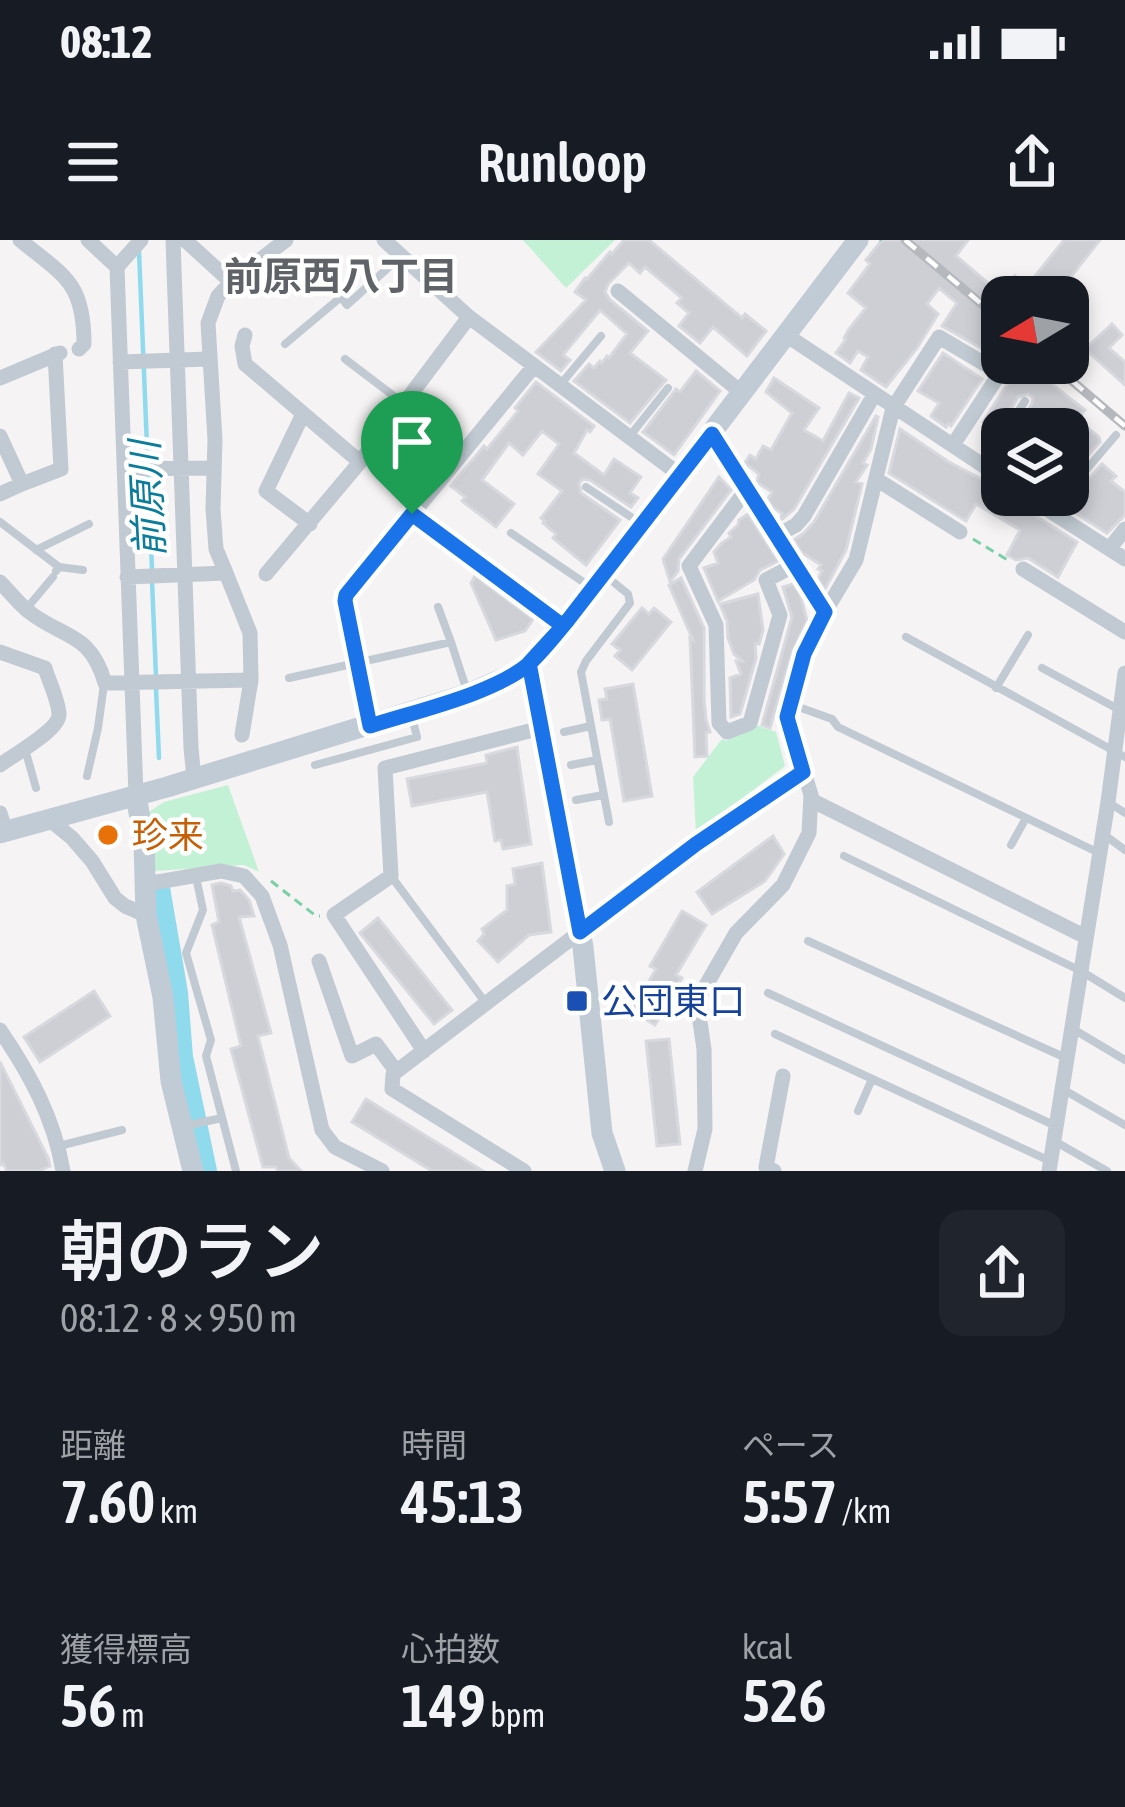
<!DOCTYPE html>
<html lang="ja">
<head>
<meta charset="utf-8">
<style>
	:root { --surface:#171b24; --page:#20242c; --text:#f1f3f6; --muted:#9ea1a6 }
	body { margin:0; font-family:"Asap Condensed","Noto Sans JP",sans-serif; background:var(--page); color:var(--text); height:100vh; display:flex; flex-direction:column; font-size:45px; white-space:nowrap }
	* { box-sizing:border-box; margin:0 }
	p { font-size:39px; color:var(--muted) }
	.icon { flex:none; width:66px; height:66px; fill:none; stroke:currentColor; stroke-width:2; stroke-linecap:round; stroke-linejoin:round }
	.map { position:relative; height:931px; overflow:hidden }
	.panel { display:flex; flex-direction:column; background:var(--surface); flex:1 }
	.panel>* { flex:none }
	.needle { width:78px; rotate:260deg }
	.buttons { position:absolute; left:981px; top:36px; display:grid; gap:24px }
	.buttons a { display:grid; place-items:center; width:108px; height:108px; border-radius:24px; background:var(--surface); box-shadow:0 6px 18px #0003; font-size:60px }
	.pin { position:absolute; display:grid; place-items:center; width:102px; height:102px; color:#fff; margin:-123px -51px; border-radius:50% 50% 50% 0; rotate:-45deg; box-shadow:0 0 12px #0007 }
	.pin .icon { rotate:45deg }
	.round { display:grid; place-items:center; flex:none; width:126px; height:126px; border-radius:24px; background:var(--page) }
	.headline { display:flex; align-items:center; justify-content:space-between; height:204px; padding:0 60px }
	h1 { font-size:66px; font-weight:600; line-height:90px }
	.figures { display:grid; grid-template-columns:repeat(3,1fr); gap:18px; height:204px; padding:12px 60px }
	.figures div { display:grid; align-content:center }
	.figures b { font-size:60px; font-weight:600 }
	.figures small { font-size:33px; font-weight:400 }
	.figures p { font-size:33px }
	.status { display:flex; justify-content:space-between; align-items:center; height:84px; padding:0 60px; background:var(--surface); direction:ltr }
	.status svg { height:33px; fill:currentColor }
	header { display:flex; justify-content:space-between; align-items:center; height:156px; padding:0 60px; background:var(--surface); font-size:54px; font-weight:600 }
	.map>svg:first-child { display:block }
	.green { fill:#c3f1d5 }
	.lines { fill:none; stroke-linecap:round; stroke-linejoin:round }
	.stream { stroke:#90daee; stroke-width:4.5 }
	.river { stroke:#90daee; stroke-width:24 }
	.building { fill:#cdcfd5; stroke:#d7d9de; stroke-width:3 }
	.path { stroke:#7ad0a6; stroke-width:3; stroke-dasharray:9 6; stroke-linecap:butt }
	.lane { stroke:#c1cad2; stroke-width:8 }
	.street { stroke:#c1cad2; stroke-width:15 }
	.secondary { stroke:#c1cbd6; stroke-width:21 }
	.rail-casing { stroke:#b5b8bd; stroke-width:9 }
	.rail { stroke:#fff; stroke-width:4.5; stroke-dasharray:14; stroke-linecap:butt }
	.route-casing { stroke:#fff; stroke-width:24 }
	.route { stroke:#1a73e8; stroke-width:15 }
	.food-dot { fill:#e8710a; stroke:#fff; stroke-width:4.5 }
	.transit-dot { fill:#1a4fb4; stroke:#fff; stroke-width:4.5 }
	.labels { text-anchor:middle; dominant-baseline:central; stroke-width:9; stroke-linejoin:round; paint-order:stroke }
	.food-label { font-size:36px; fill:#c56008; stroke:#fff; text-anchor:start }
	.transit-label { font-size:36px; fill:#164399; stroke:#fff; text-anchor:start }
	.neighbourhood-label { font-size:39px; font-weight:bold; fill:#5f6368; stroke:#fff }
	.water-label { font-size:39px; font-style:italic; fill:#0c7c9b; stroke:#fff }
</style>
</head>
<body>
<div class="status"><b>08:12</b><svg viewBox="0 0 49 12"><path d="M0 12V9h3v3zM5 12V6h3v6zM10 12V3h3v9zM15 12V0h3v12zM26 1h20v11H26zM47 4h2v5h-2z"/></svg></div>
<header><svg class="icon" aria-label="menu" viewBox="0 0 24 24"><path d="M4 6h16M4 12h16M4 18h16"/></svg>Runloop<svg class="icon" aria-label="share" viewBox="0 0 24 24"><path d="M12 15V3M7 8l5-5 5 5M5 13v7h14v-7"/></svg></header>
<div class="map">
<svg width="1125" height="931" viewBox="0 0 1125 931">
	<rect width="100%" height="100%" fill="#f5f3f3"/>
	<path class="green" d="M523,0h92l-49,48z
		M756,485l20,7 9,34 -89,67 -3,-56 29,-38 4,2z
		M228,545l31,87 -15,-7 -90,6 -1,-44 -4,-15 15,-10z"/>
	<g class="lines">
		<path class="stream" d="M139,11l13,318
			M152,341l4,96
			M156,449l3,69"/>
		<path class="river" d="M158,648l18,105 5,64 24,114"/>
	</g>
	<path class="building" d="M624,0h25l93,78 3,-4 21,17 -19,25 -34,-29 -13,16 -21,-17 10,-13 -12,-10 5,-5 -37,-31 -5,6 -11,-10 -21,21 -3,8 5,8 38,31 -18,22 36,27 -36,43 -56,-42 15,-17 5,4 6,-7 2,2 5,-7 2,2 18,-24 -27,-24 -37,45 7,5 -9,11 -25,-19 50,-52 -11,-8 10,-14 2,1 23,-27 2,2z
		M882,0h86l-12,16 45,38 14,-18 12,10 37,-46h36l-45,57h-53v41l-6,-6 -10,14 -3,-1 -2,3 -39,-22 15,-23 -18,-15 -12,16 11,10 -21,34 -31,39 -25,-17 7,-13 -10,-6 -8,12 -14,-10 10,-14 -2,-1 5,-9 17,-21 -18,-15 22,-29 -4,-4z
		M1112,84l10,11 -13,13 16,14v23l-40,-36z
		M943,113l39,26 -31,47 -3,-2 -2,3 -15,-11 8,-13 -21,-12z
		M1017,123l18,8 50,39 -6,7 3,3 -2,2 19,15 1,5 -28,31 -4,-3v-26l8,-9 -18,-16 -6,10h-35l15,-25 1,-6 -5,-4 -10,3 -19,32 -16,-7 27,-42z
		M696,131l24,20 -46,64 -31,-23 33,-43 4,3z
		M774,138l45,30 -15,22 19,11 26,-48 10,5 -65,111 -13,11 1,-7 -10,-6 -4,-8 4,-7 -15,-10 2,-8 -14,-11 5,-8 6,4 7,-13 8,4 21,-37 -26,-21z
		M536,142l58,44 -4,6 -3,-2 -13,23 30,22 10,-16 27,18 -11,16 8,5 -7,9 -41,-27 -7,-1 -4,4 2,10 39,27 -34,45 -33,-27 3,-4 -13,-11 2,-2 -4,-3 21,-27 -24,-17 21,-30 -17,-13 -19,24 -14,-12 -27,37 32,24 -18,23 -34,-26 3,-4 -14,-11 33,-40 3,3 31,-38 -3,-3z
		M876,176l2,1 -7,32 -8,14 4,2 -11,17 6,2 -16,66 -21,39 -7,-10 4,-8 -4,-2 3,-4 -20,-13 -7,-12 10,-7 10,-11z
		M900,189l49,33 53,28v5l75,47 -19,35 -30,-19 -12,2 -9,-5 13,-25 -44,-26 -10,17 -77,-48z
		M1102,224l14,12 -5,5 14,11v23l-18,18 -60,-38 25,3z
		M719,237l12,13 -52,69 -1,12 -8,11 -7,-23z
		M748,274l30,47 -18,9 -6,10 -36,21 -14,-33 14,-5 -4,-11 8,-9 9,-6 -2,-4 9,-8 1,-5z
		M475,336l58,43 -8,12 -29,9 -25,-57z
		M681,338l23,50v71l2,21 4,12 -4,1 1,23 -12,1 -5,-119 3,2 -24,-55z
		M793,344l7,10 7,27 -14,29 -23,78 -8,-3 30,-108 -9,-30z
		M758,354l5,36 -4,14h-4l1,14 -16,56 -9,3 -1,-39 11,-4 -5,-13h6l-8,-7 -6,-16 -1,-17 -7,-17z
		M642,368l7,6 5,-6 17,14 -39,48 -17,-14 5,-6 -8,-6z
		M633,444l19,112 -28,5 -14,-82 -8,1 -3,-20 8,-1 -2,-10z
		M517,507l14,97 -28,5 -2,-9 -6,1 -8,-49 -75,14 -5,-27 80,-16 -1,-8z
		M773,596l11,18 -19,27 -53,33 -15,-22z
		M542,623l9,69 -22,3 -31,27 -20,-21 6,-7 -2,-5 25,-19v-24l8,-2 -2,-15z
		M221,643l10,3 2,5 7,-1 9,10 5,16 -15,1 32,116 -13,3 31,122 12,13h-23l-2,-4h-13l-32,-118 10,-3 -29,-121 7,-3 -7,-37z
		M682,671l24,14 -30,50 6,3 -27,47 -23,-14 24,-42 -6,-3z
		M378,678l74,92 -18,14 -74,-91z
		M94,751l16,25 -70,46 -16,-25z
		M669,799l11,105 -23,2 -11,-105z
		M0,822l48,96 2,8 -11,5h-32l-4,-8 -3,2z
		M366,859l117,72h-51l-80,-49z"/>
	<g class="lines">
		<path class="path" d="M880,0l1,1
			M973,299l38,23
			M271,641l45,35h4"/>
		<path class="lane" d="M285,104l56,-47 6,8 53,-48
			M345,119l58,44
			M560,145l41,-49
			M1007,189l18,-28
			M629,197l39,-49
			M984,225l18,-28
			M586,247l54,36
			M1068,251l48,-56
			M0,282l59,45 -3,4
			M511,293l81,55
			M36,310l53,-26
			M59,327l24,3
			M606,336l22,18 2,9 -44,58 -5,11 28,150
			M438,367l13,35
			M27,368l26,-31
			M906,397l219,120
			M1042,428l76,41
			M289,438l162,-36 15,46
			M996,448l32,-53
			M793,465l39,14 6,8 259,125
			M564,492l27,-6
			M25,509l11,39
			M315,525l102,-28 -6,-23
			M571,525l26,-5
			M87,536l11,-48 6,-44
			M576,560l27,-5
			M1108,562l17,11
			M1103,594l22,16
			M1011,605l15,-27
			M844,616l237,115 44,27
			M391,636l94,126
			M196,637l7,33 -17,43 25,87 -5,16 30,115
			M808,701l258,117
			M768,753l288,133
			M1073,789l52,31
			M775,794l275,127
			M1064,850l61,35
			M858,871l14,-32
			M184,886l38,-8
			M1056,902l51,29
			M59,906l63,-16"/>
		<path class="street" d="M20,0c44,36 64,42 64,104l-5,5
			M88,0l29,27 19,528
			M173,0l18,508 3,30
			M185,0l46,42
			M384,0l85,77 211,158
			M117,27l24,-27
			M618,51l124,102
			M245,95l-3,11 3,18 115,98
			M786,95l216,143
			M120,122l89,-3
			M0,138l60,-25
			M303,174l-37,77 44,33
			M0,196l22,48 -22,10
			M124,229l89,-1
			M876,239l84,53
			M22,244l39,-15 -6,-115
			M747,249l-58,77 27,59 3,98 8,9 23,-9 30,-108 -14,-35 29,-15
			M1025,255l100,64
			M412,274l151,113
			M776,296l20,-11 8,-9 70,-121
			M1110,308l15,-19
			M1023,329l102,63
			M226,333l-10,-24 -3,-40 2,-69 -7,-117 10,-27 13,-14 55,-42
			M266,334l94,-112 109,-145
			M127,337l99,-4 24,60 1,47 -9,55
			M0,342c9,9 18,21 28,29 35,28 62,20 77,72l146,-3
			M825,372l31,-52 37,-152 46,-71 61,36 -47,72
			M0,412l45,16c4,14 14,33 14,47 -1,16 -46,40 -59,50
			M370,486l-25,-125 1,-6 188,-229
			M811,560l275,137
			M0,573l6,19
			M50,580l22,18 20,23 23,37 10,8 21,9
			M146,644l75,-13 23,5 18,20 18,49 42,185 13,17 47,24
			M319,721l33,95 24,-12 20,27
			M0,790c30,44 54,88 63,141
			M424,811l-90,-136 57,-39 -6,-108 156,-40
			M524,931l-132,-82 1,-15 303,-230 107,-72
			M695,931l10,-42 -1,-80 -7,-48 39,-68 47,-48 26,-52 2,-38 -24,-78 17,-63 21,-42 -113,-178
			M774,931l-8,-4 17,-91
			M1049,931l59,-369 17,-129"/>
		<path class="secondary" d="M529,423l54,284 19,186 13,38
			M136,555l8,47 2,73 17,82 8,84 22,90
			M0,593l167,-46 301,-93 45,-20 16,-11 40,-43 289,-380"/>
		<defs>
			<path id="rail" d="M905,0l97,81
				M1051,123l74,63"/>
		</defs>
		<use href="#rail" class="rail-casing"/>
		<use href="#rail" class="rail"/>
	</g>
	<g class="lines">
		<defs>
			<path id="route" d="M412,274l-66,81 -1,6 25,125c46,-15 124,-32 160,-63 14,-13 26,-29 38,-43l144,-186 113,178 -21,42 -17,63 16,55 -107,72 -116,88 -51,-269 34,-37 -151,-112"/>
		</defs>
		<use href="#route" class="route-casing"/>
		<use href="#route" class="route"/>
	</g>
	<circle class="food-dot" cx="108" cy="595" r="12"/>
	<rect class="transit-dot" x="565" y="749" width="24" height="24" rx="6"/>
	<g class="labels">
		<g class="food-label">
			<text x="132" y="595">珍来</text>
		</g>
		<g class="transit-label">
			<text x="601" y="761">公団東口</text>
		</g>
		<g class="neighbourhood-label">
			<text x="341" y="36">前原西八丁目</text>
		</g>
		<g class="water-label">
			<text transform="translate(147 259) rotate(-93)">前原川</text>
		</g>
	</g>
</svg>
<div class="buttons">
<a><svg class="needle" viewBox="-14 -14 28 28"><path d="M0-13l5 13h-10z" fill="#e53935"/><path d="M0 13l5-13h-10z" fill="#9ea1a6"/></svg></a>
<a><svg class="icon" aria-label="layers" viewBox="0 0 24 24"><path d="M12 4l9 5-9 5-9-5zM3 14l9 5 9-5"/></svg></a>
</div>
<div class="pin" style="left:412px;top:274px;background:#1e9e55"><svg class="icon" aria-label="arrive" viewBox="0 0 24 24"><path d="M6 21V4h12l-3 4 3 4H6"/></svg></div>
</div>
<section class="panel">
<div class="headline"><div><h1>朝のラン</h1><p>08:12 · 8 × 950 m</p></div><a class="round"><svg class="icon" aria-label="share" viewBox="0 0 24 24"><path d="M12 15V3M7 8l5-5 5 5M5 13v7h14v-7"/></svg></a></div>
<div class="figures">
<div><p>距離</p><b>7.60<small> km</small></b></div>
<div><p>時間</p><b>45:13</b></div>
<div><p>ペース</p><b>5:57<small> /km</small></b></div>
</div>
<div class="figures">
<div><p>獲得標高</p><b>56<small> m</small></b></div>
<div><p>心拍数</p><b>149<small> bpm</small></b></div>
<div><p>kcal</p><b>526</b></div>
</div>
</section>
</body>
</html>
